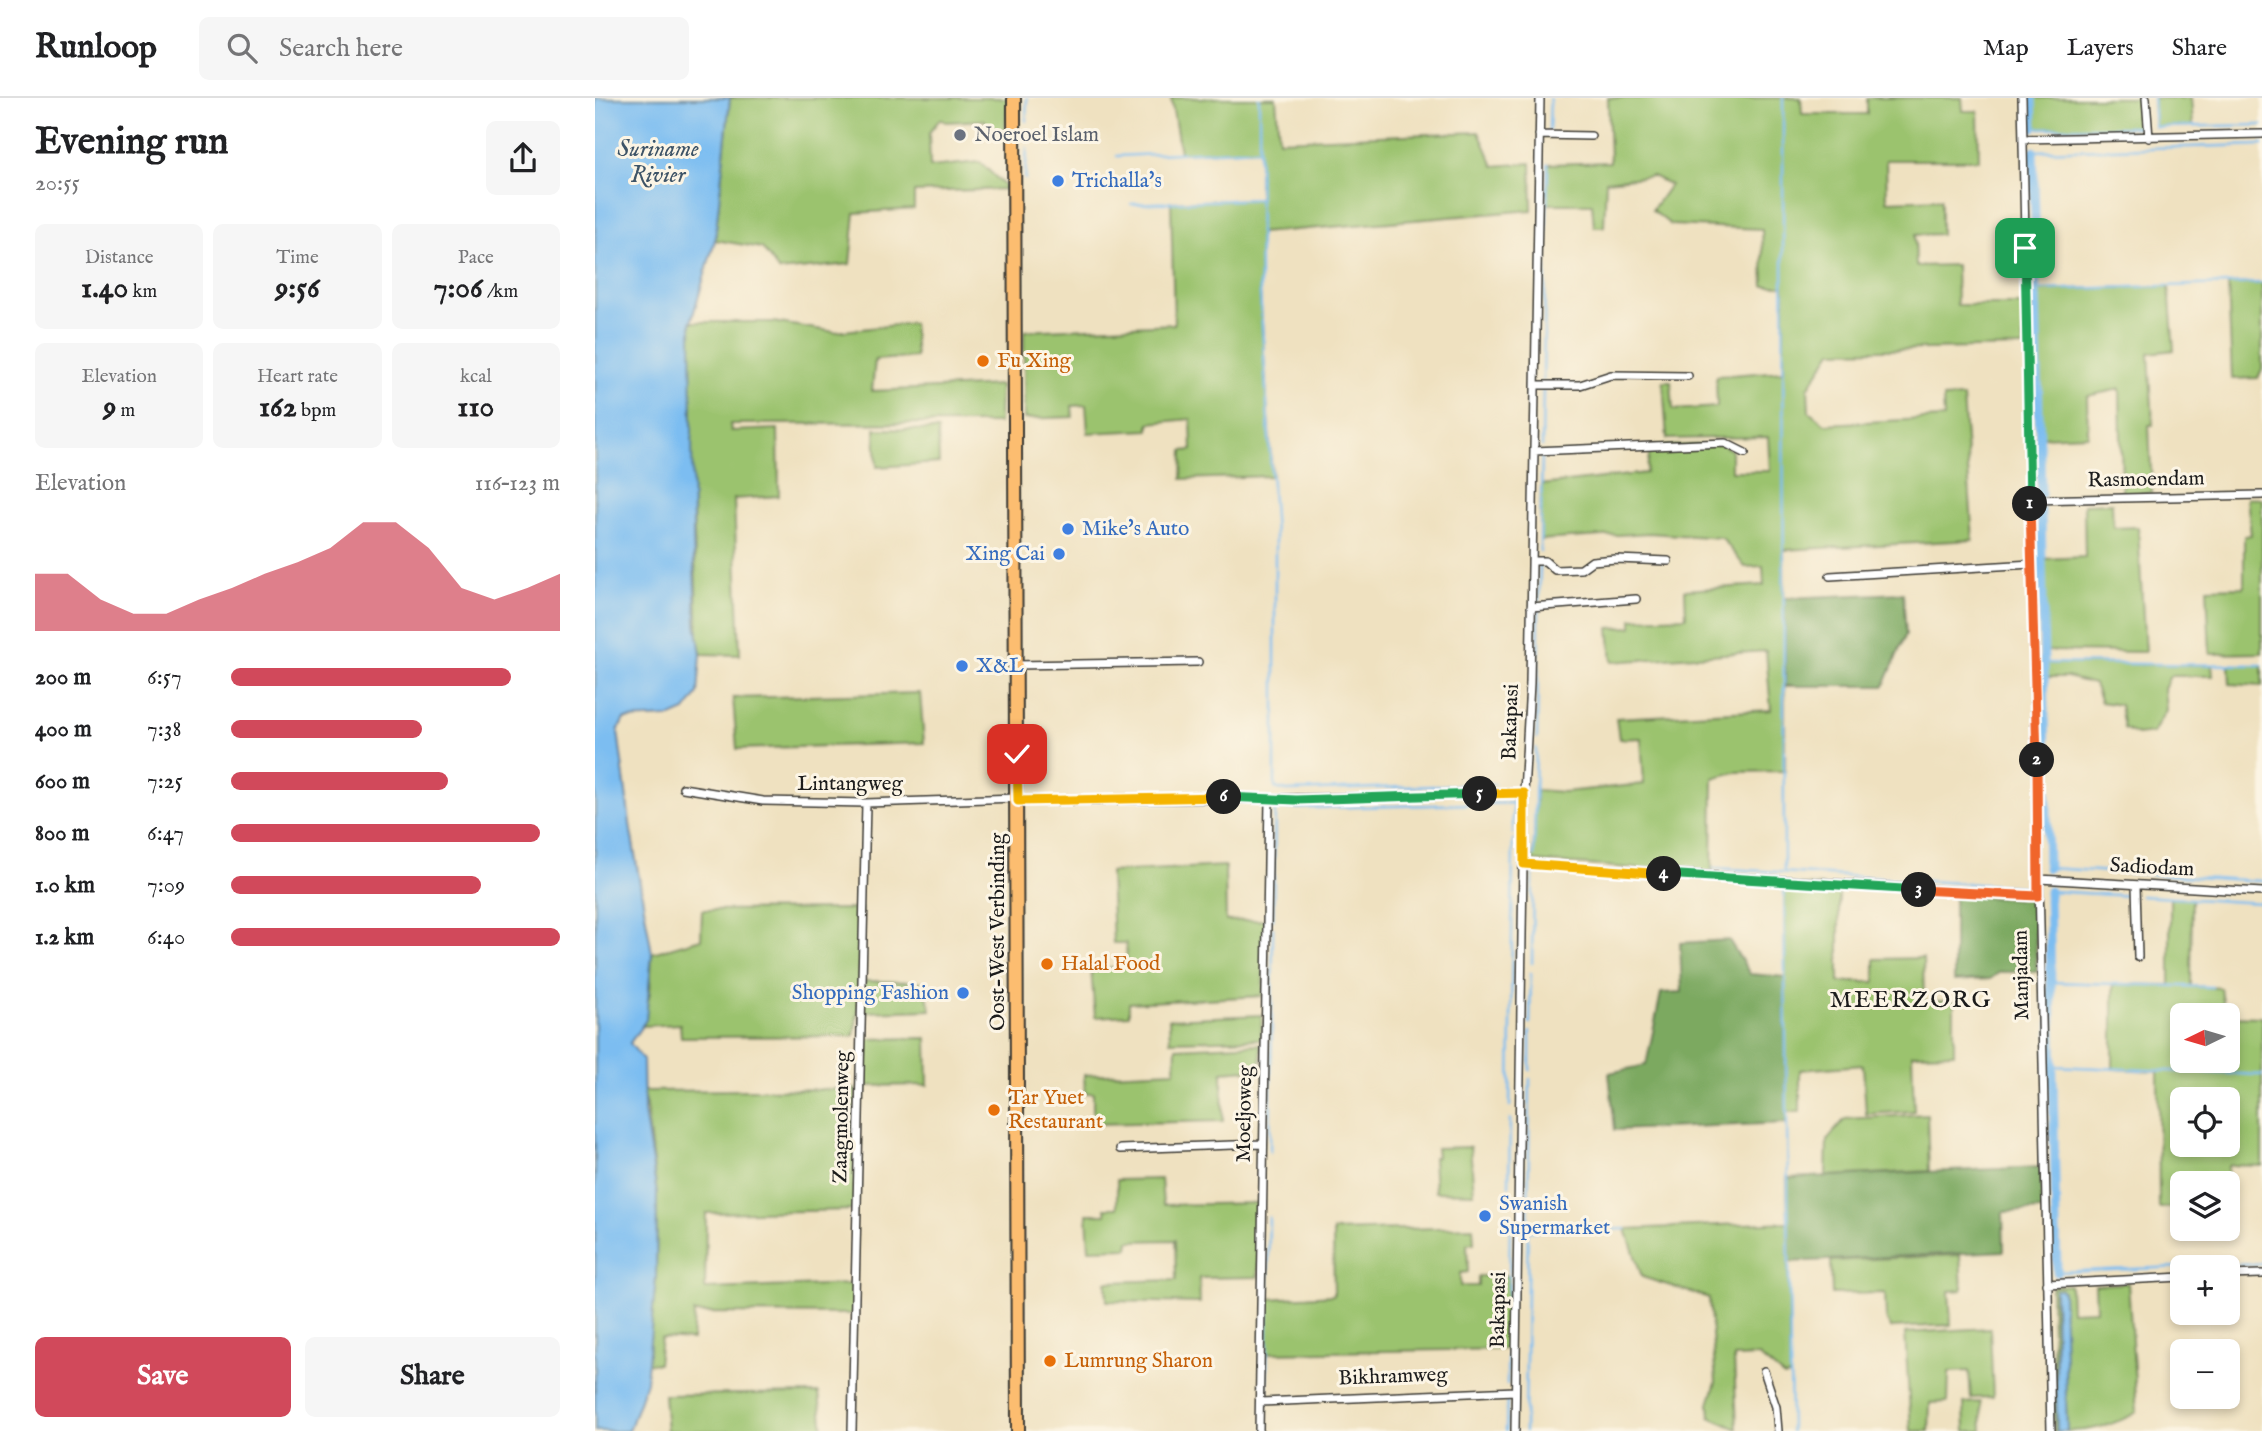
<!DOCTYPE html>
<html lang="en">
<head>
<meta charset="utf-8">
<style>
	:root { --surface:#fff; --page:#f6f6f6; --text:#202124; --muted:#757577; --line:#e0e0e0; --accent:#d1495b }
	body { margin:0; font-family:"IM FELL English",serif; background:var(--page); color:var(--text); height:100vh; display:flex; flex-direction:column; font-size:26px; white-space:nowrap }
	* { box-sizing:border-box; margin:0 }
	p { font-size:23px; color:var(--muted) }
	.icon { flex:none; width:38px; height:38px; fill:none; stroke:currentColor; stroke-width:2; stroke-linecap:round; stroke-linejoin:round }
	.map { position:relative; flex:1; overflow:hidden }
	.panel { display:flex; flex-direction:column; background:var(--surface); width:595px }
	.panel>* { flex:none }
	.needle { width:46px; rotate:265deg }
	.controls { position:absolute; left:1575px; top:905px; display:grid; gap:14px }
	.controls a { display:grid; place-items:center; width:70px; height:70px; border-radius:10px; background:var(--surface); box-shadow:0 4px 10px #0003; font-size:35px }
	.pin { position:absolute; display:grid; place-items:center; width:60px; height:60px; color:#fff; margin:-30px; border-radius:14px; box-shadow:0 4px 10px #0006 }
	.km { position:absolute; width:35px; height:35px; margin:-18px; border-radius:50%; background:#222; color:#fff; font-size:19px; line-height:35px; text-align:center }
	.round { display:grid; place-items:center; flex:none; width:74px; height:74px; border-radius:10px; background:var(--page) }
	.headline { display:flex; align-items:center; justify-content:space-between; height:119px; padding:0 35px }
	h1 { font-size:38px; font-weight:800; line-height:52px }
	.stats { display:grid; grid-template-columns:repeat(3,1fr); gap:10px; height:119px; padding:7px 35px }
	.stats div { display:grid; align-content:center; border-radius:10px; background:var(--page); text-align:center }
	.stats b { font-size:30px; font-weight:800 }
	.stats small { font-size:19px; font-weight:400 }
	.stats p { font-size:19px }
	.chart { height:196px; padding:14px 35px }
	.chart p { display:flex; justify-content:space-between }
	.chart svg { width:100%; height:126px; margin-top:7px; fill:var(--accent); opacity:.7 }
	.primary-button { display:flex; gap:14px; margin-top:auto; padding:14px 35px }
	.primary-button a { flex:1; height:80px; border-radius:10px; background:var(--accent); color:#fff; font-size:28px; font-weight:800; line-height:80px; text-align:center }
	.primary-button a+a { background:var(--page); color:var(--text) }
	ul { padding:0 35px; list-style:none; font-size:23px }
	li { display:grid; grid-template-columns:112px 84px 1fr; align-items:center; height:52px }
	li i { height:18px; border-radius:9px; background:var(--accent) }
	header { display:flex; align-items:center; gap:42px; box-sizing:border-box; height:98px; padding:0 35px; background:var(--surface); border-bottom:2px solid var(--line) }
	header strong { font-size:33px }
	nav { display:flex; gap:38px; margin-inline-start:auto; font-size:24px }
	.search { width:490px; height:63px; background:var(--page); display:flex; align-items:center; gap:18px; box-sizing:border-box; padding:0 24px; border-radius:10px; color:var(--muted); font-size:26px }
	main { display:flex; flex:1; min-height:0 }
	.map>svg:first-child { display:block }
	.green { fill:#9bc36e; stroke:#5c7045; stroke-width:2; fill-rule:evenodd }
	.forest { fill:#7ca961; stroke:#4c623e; stroke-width:2 }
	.water { fill:#7cbdf1; stroke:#4c6c86; stroke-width:2 }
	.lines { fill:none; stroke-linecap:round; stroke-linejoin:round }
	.stream { stroke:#7cbdf1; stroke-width:2.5 }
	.canal { stroke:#7cbdf1; stroke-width:9 }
	.street-casing { stroke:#3c3a35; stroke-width:10 }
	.primary-casing { stroke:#3c3a35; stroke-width:16 }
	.street { stroke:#fff; stroke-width:7 }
	.primary { stroke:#fcbd6f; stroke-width:12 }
	.split-1-casing { stroke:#fff; stroke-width:14 }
	.split-2-casing { stroke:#fff; stroke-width:14 }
	.split-3-casing { stroke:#fff; stroke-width:14 }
	.split-4-casing { stroke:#fff; stroke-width:14 }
	.split-5-casing { stroke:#fff; stroke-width:14 }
	.split-6-casing { stroke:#fff; stroke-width:14 }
	.split-7-casing { stroke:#fff; stroke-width:14 }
	.split-1 { stroke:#22a559; stroke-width:9 }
	.split-2 { stroke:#f0652b; stroke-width:9 }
	.split-3 { stroke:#f0652b; stroke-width:9 }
	.split-4 { stroke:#22a559; stroke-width:9 }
	.split-5 { stroke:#f5b400; stroke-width:9 }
	.split-6 { stroke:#22a559; stroke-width:9 }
	.split-7 { stroke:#f5b400; stroke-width:9 }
	.worship-dot { fill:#6b7280; stroke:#fcf5e5; stroke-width:2.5 }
	.shop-dot { fill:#3f7fe0; stroke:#fcf5e5; stroke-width:2.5 }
	.food-dot { fill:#e8710a; stroke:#fcf5e5; stroke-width:2.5 }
	.labels { text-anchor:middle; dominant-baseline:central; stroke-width:6; stroke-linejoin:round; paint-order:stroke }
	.worship-label { font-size:21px; fill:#5b616d; stroke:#fcf5e5; text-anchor:start }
	.shop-label { font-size:21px; fill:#366cbe; stroke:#fcf5e5; text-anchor:start }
	.food-label { font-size:21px; fill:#c56008; stroke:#fcf5e5; text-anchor:start }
	.street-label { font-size:21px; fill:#1c1c1c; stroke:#fcf5e5 }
	.water-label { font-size:23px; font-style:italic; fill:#3e5467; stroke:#fcf5e5 }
	.quarter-label { font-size:24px; letter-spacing:2px; fill:#1c1c1c; stroke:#fcf5e5 }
</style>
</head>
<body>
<header>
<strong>Runloop</strong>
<div class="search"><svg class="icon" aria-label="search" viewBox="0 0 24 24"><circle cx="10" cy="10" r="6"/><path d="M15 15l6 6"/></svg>Search here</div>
<nav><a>Map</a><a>Layers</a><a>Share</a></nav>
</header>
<main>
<section class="panel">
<div class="headline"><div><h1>Evening run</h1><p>20:55</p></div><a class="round"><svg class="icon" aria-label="share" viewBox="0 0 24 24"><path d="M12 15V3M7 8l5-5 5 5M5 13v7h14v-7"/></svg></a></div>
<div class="stats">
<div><p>Distance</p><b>1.40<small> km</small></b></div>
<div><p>Time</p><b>9:56</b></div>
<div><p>Pace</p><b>7:06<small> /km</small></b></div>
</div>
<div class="stats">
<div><p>Elevation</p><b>9<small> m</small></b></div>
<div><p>Heart rate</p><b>162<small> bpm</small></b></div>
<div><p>kcal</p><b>110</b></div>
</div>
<div class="chart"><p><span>Elevation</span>116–123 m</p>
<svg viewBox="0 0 160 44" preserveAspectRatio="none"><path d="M0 44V24L10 24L20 33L30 38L40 38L50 33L60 29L70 24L80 20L90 15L100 6L110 6L120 15L130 29L140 33L150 29L160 24V44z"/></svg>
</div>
<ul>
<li><b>200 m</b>6:57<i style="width:85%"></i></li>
<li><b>400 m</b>7:38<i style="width:58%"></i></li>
<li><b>600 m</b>7:25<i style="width:66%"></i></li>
<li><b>800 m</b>6:47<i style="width:94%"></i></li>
<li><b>1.0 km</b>7:09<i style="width:76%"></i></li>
<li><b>1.2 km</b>6:40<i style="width:100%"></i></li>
</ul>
<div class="primary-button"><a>Save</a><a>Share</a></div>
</section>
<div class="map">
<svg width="1667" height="1333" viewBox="0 0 1667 1333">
	<rect width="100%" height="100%" fill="#fcf5e5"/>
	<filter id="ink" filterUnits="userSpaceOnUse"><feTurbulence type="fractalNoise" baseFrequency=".0143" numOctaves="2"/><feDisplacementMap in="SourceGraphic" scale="14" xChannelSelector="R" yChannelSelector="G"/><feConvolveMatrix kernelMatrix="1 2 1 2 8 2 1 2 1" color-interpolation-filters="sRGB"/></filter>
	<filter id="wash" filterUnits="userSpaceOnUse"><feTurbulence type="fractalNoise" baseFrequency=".00686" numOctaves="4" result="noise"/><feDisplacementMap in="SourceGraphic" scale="28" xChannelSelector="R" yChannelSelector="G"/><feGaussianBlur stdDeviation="1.57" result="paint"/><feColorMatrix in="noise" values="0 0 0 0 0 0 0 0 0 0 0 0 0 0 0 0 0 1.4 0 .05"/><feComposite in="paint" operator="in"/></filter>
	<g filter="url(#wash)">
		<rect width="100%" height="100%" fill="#efe1c0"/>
		<path class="green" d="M135,0h278l-3,32h-17l-3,-10 -39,2 -6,-3 -11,14 1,34 50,-5 28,27 -94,3v17l-59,4 -5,51 -71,7 -17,-23 -47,-8z
			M576,0h105l3,42 200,-8 15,34 37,-3 1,47 -272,23v59l12,184 -90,3 1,-28 9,-1 -1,-31 -42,4v7l-61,3 -2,-28 -14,1 1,11 -49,2v-88l150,-7 -3,-122 88,-3v-50l-79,4z
			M1013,0h193l1,16h65v-16h95l1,13h15l1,49h-93l1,41 54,-2v35l-26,1 1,31 40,-1 1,40h66v42l-191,4 -24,37 1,23 16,13 119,-6 -1,-20 20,-1 10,143 -189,10 1,221 -50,1 -22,6 -1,96 -179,-13 3,-71 27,2 81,-8 -3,-46 -22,1 -3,-21 155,-8 -5,-59 -154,11 -3,-34 23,-1v-8l54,-2 -1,-27 79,-5 -1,-19 -18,1 -23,-29 -73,-5 -109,7 1,-55 105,-12 5,-27 70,-2 10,6v21h39l-2,-34 -101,2 -4,-58h8l2,29 44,-3 -1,-31 68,-5v-85h-20l-2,-57 -91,-4 -19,-15 18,-25 -17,-9 -47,5 -2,46h-10l-2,-23h-45l1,-40 62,-2z
			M1437,0h107l2,29 -108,1z
			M1558,0h38l2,28 -38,1z
			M1667,185v86l-4,9 -26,1 -4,-95z
			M1574,188l5,64 -25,3 4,72h-4l3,68 -30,1 -2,-105 -33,7 1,39 -48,2 -5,-147z
			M96,224h82l62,10 78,-9 3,34 -41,3 -3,31 128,-6 -1,38 -269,1 1,7 47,-2 1,67 -45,3 6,156 -39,-1 -3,-18 -7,-183z
			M280,331l63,1 1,33 -62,4z
			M1652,400h15v155l-52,1 -3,-66 37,-1v-51l7,-1z
			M1517,405l1,25 25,-1 7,125 -101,-1 -2,-92 43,-2 -1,-53z
			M1449,565l168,2 1,11h-43l-6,12 2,22 -13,23 -16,2 -13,-7 -4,-23 -19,-3 -7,-18 -27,-7h-22z
			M1634,567h33v21l-32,-2z
			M325,595l4,50 -187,6 -4,-51z
			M630,768l1,55 39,-1 -2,76 -134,7v12l-34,2 -4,-48 36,-2 -1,-24h-13l-3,-71z
			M1189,786l55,3v95h36v-23l48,-1 1,43h30v52l-42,1 2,57 -48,3 -3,-49 -63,5v42h-13z
			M1575,800l22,1 -1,87 30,2 4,27h-43v45h46v-44l34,1v149l-34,-1v18h-46v24l-23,1 -1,-137 -45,-2v-85l57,1zM1587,1001h46v45h-46z
			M266,811l-3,102 -4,25 -173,1 -1,-13 -37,2 7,-34 2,-39 49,-14 1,-29z
			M269,883l59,1 8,28 -68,2z
			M667,917l-1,24 -91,2 -1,-22z
			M332,940l1,47 -65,1v-47z
			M666,946v25l-39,3 1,49 -130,3v-31h-8l-1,-18 91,-4 1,-23z
			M261,991l-1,121 -149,3 -1,76 149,-5v30l-160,-1 -2,27 -31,-2 -3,26 -10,-1 8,-86 1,-83 -13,-103z
			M1332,1016l2,57 -103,5 1,-36 18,-21z
			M875,1049l4,46 -39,-1 -2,-35h4l-1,-9z
			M566,1081l2,26 95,-2v74l-59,1 1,25 -93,-2 -1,-19 70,-2 -1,-40 -46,1 -1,7 -39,1 -2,-35h19l-1,-6h12v-28z
			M1193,1124l2,154 -6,1 -25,-21 -25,1 3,72 -27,-12 -1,-13 7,-22 -7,-84 -67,-21 -16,-48z
			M878,1129l1,16 -7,1 1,28 -8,1v13h18v-10h30l-1,73 -240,4 1,-54 66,-4 -1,-64z
			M1365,1157l2,35 -13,1 2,34 -60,3 -5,-10 -1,-25 -53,1 -1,-33z
			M1533,1185l9,129c-22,13 -45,19 -70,19l-6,-142 -7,3 3,139h-3l-3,-141 2,-4 17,-1 1,26 25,-1 -1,-25z
			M1395,1230l3,69 -22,1 -2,-27 -20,1 -1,30 -18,1 -1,28h-18l-6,-98z
			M224,1295l4,38h-156l-3,-36z
			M1386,1304l1,29h-17l-1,-28z"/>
		<path class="forest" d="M1308,495l3,41 -22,52h-99l-1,-88z
			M1359,797l80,5 3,72h-37l-10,7 -36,2z
			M1134,842l21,34 35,3 2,146 -172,7 -6,-57 37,-8 15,-72 21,-1 -2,-49z
			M1446,1069l1,43 -39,2 1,39 -215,11 -2,-84z"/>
		<path class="water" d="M0,0h135l-15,142 -24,82 2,216 3,86 5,30 -3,40 -13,17 -14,6 -47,2 -6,12 13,100 21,122 -6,67 -16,23 13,17 1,52 13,82 -1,83 -10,105 -17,49h-34z
			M1460,1191h6l2,3 4,139h-10z"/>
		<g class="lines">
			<path class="stream" d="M664,0l1,194 15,242v254l12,3 207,-7
				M1188,0l1,772
				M1558,0l2,29 107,-2
				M431,23l1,-23
				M1438,30l108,-1 -2,-29
				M954,34l1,-34
				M1438,53l229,-6
				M522,58l142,-7
				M430,81l2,-31
				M536,106l128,-5
				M1440,192l227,-7
				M948,282l5,-216
				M947,348l1,-57
				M945,453l2,-96
				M944,502l1,-35
				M1449,565l218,2
				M942,640l2,-130
				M939,758l2,-108
				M1118,770l311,19
				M1453,770l214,13
				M1189,789l7,544
				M1454,793l84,5
				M1546,798l121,7
				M678,821l2,-110 238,-6v31
				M937,865l1,-91
				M1456,884l161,5
				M935,925l1,-50
				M1458,968l209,9
				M935,972v-38
				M915,1008l3,-266
				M675,1054l3,-224
				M914,1088l1,-67
				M933,1133l98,-2
				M1589,1169l78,-3
				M1462,1174l125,-5
				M912,1286l3,-158
				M671,1333l3,-214
				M911,1333l1,-32
				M930,1333l5,-352"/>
			<path class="canal" d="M1437,0l1,30
				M1438,53l3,94
				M1440,155l6,241
				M1446,413l7,357
				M1454,793l8,381"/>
		</g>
	</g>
	<g filter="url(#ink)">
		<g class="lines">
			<defs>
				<path id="street" d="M1427,0l29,1333
					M1551,0l3,40
					M944,37l52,1
					M1429,41l238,-5
					M941,287h44l31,-10 77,1
					M939,353l191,-8 20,10
					M1435,402l232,-5
					M937,463h13l10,9 26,-1 11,-8 24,-2 52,2
					M1235,478l202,-12
					M936,509l105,-8
					M421,567l182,-3
					M88,690l80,13 103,2 151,-5
					M423,703c168,-2 337,-2 506,-8
					M929,766l514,32
					M1444,781l223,13
					M1541,787l2,72
					M525,1051l142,-5
					M1633,1177l34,-1
					M1452,1186l135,-7
					M1169,1273l12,36 2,24
					M665,1304l255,-11
					M257,1333l14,-628
					M664,1333l10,-632
					M920,1333l9,-638 6,-110 10,-585"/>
				<path id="primary" d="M419,0l4,1333"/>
			</defs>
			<use href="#street" class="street-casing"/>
			<use href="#primary" class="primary-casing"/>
			<use href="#street" class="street"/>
			<use href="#primary" class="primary"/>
		</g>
	</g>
	<g class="lines" filter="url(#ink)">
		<defs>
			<path id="split-1" d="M1430,150l5,256"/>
			<path id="split-2" d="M1435,406l7,256"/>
			<path id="split-3" d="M1324,792l119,6 -1,-136"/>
			<path id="split-4" d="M1069,776l255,16"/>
			<path id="split-5" d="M885,696l44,-1v71l140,10"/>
			<path id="split-6" d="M629,699l72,3 184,-6"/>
			<path id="split-7" d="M422,656l1,47 206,-4"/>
		</defs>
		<use href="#split-1" class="split-1-casing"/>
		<use href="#split-2" class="split-2-casing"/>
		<use href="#split-3" class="split-3-casing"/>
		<use href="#split-4" class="split-4-casing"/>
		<use href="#split-5" class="split-5-casing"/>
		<use href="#split-6" class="split-6-casing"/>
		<use href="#split-7" class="split-7-casing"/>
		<use href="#split-1" class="split-1"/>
		<use href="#split-2" class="split-2"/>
		<use href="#split-3" class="split-3"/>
		<use href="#split-4" class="split-4"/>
		<use href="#split-5" class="split-5"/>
		<use href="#split-6" class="split-6"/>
		<use href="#split-7" class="split-7"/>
	</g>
	<circle class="worship-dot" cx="365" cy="37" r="7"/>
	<g class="shop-dot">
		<circle cx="463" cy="83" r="7"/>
		<circle cx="473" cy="431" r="7"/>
		<circle cx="464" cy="456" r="7"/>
		<circle cx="367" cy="568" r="7"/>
		<circle cx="368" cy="895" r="7"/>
		<circle cx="890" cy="1118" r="7"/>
	</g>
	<g class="food-dot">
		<circle cx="388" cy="263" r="7"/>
		<circle cx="452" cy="866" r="7"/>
		<circle cx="399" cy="1012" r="7"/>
		<circle cx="455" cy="1263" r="7"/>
	</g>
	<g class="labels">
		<g class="worship-label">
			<text x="379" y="37">Noeroel Islam</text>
		</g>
		<g class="shop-label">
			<text x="477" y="83">Trichalla's</text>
			<text x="487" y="431">Mike's Auto</text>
			<text x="450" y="456" text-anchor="end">Xing Cai</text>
			<text x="381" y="568">X&amp;L</text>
			<text x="354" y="895" text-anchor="end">Shopping Fashion</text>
			<text x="904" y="1106">Swanish<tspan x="904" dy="24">Supermarket</tspan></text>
		</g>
		<g class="food-label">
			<text x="402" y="263">Fu Xing</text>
			<text x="466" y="866">Halal Food</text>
			<text x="413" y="1000">Tar Yuet<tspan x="413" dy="24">Restaurant</tspan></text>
			<text x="469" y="1263">Lumrung Sharon</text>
		</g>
		<g class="street-label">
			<text transform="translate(1551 382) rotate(-1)">Rasmoendam</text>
			<text transform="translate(916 624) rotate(-88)">Bakapasi</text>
			<text x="255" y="686">Lintangweg</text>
			<text transform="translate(1557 770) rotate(3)">Sadiodam</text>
			<text transform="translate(403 834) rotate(-90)">Oost-West Verbinding</text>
			<text transform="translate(1427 877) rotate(-91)">Manjadam</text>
			<text transform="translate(650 1016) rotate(-89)">Moeljoweg</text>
			<text transform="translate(247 1019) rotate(-89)">Zaagmolenweg</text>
			<text transform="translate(904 1212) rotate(-89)">Bakapasi</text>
			<text transform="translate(798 1279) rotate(-2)">Bikhramweg</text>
		</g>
		<g class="water-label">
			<text x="63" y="51">Suriname<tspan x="63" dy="26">Rivier</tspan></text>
		</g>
		<g class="quarter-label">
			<text x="1316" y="902">MEERZORG</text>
		</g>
	</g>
</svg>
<div class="controls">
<a><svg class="needle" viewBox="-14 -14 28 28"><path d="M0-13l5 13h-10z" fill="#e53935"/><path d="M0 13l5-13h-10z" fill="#757577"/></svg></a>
<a><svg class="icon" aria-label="locate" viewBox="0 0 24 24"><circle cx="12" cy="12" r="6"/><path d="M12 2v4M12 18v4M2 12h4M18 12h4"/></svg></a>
<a><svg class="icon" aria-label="layers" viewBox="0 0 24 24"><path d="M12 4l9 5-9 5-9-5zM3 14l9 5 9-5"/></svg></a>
<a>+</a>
<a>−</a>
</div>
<div class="pin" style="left:1430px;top:150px;background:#1e9e55"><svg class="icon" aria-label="arrive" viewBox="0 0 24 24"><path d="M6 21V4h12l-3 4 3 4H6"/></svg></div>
<div class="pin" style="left:422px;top:656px;background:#d93025"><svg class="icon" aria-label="check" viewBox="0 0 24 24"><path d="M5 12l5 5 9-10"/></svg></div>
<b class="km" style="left:1435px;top:406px">1</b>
<b class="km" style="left:1442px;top:662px">2</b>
<b class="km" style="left:1324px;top:792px">3</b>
<b class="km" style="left:1069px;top:776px">4</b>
<b class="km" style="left:885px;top:696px">5</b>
<b class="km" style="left:629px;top:699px">6</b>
</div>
</main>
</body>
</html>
